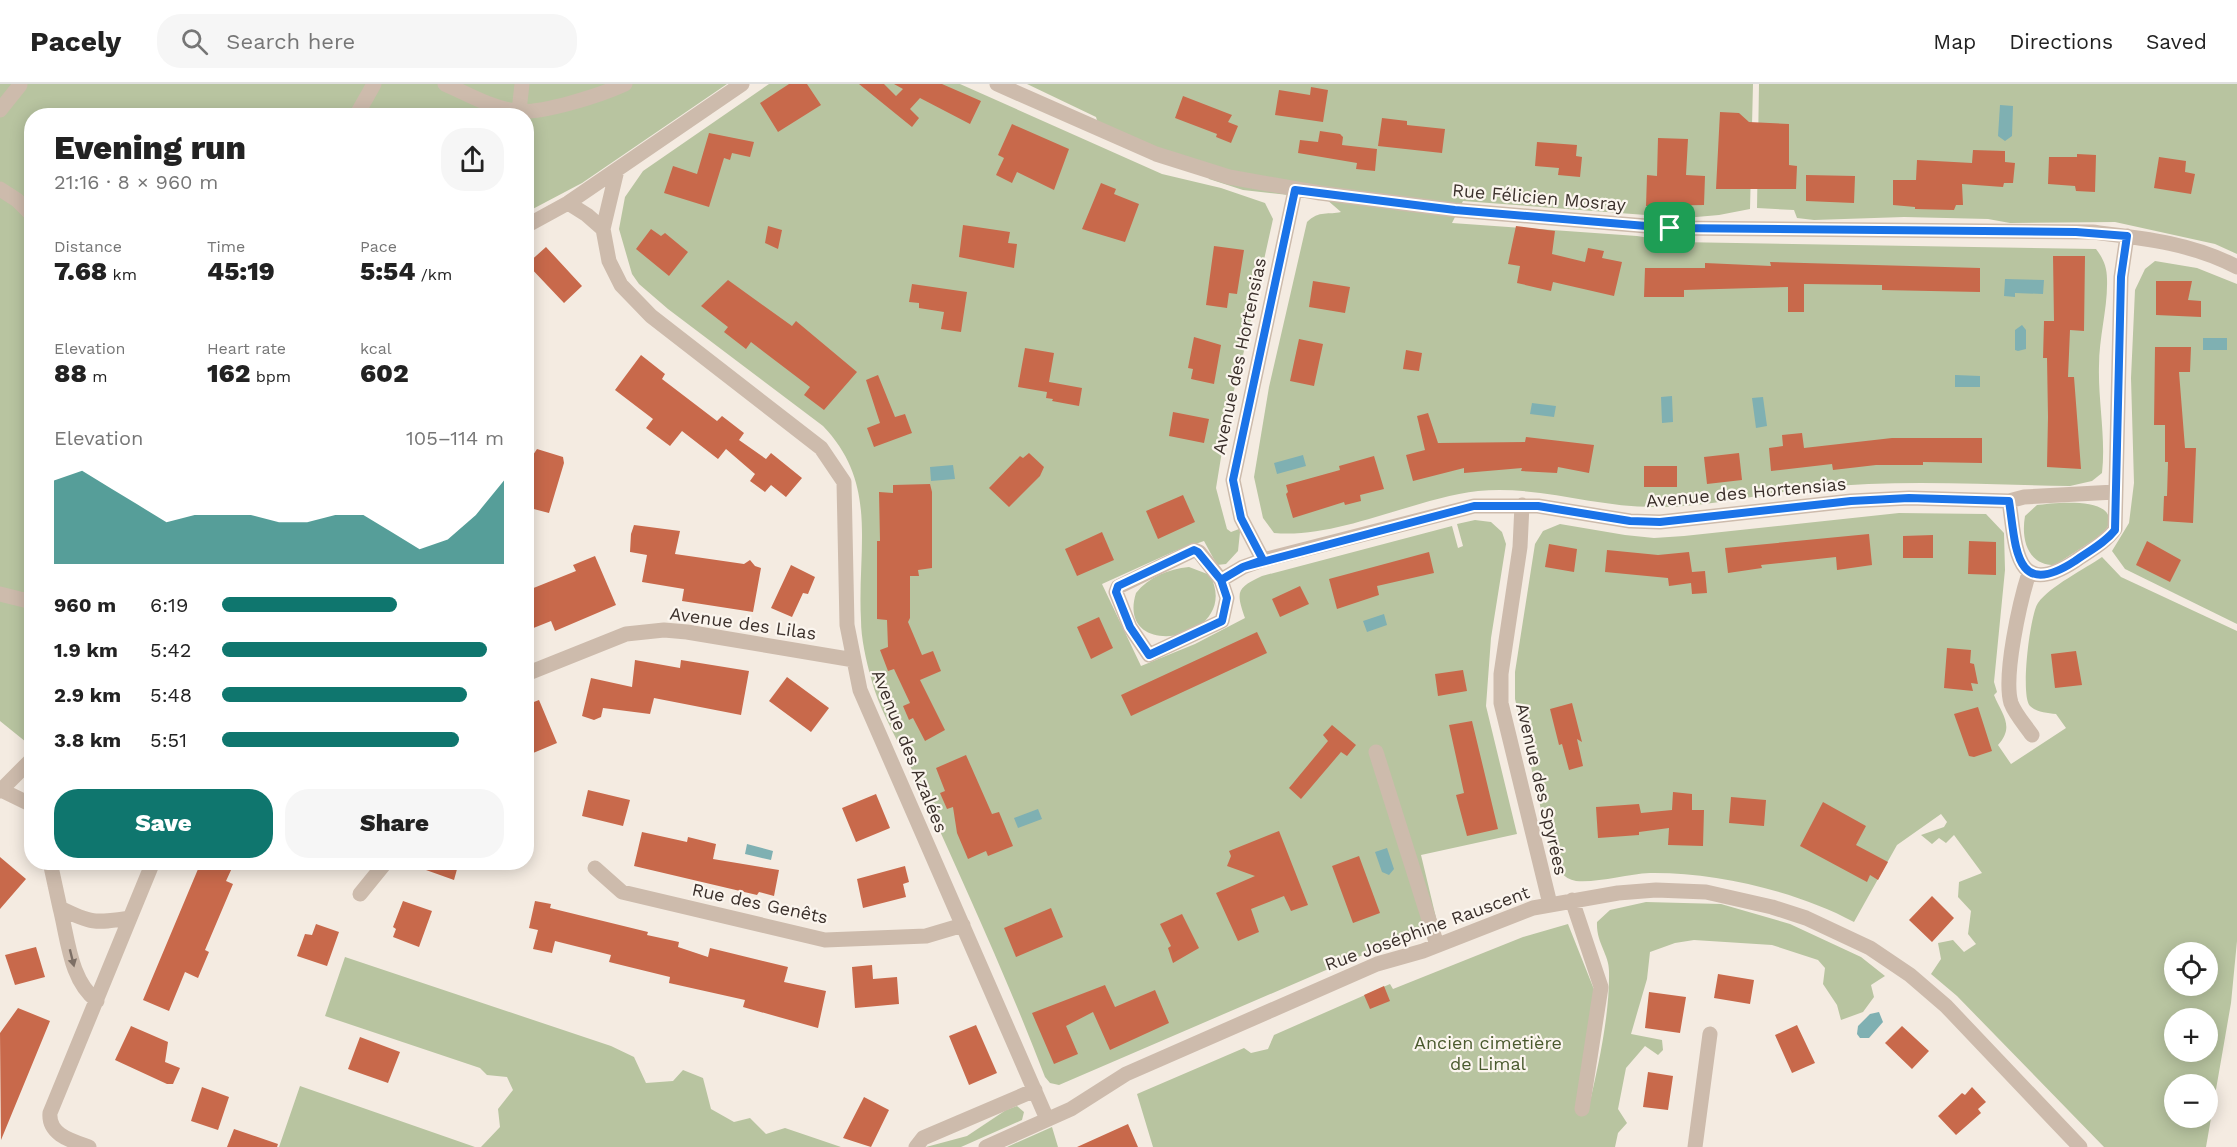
<!DOCTYPE html>
<html lang="en">
<head>
<meta charset="utf-8">
<style>
	:root { --surface:#fff; --page:#f6f6f6; --text:#222; --muted:#767676; --line:#e0e0e0; --accent:#0f766e }
	body { margin:0; font-family:"Work Sans",sans-serif; background:var(--page); color:var(--text); height:100vh; display:flex; flex-direction:column; font-size:22px; white-space:nowrap }
	* { box-sizing:border-box; margin:0 }
	p { font-size:20px; color:var(--muted) }
	.icon { flex:none; width:33px; height:33px; fill:none; stroke:currentColor; stroke-width:2; stroke-linecap:round; stroke-linejoin:round }
	.map { position:relative; flex:1; overflow:hidden }
	.side { position:absolute; left:24px; top:24px; width:510px; height:762px; display:flex; flex-direction:column; background:var(--surface); border-radius:24px; box-shadow:0 3px 15px #0003 }
	.side>* { flex:none }
	.controls { position:absolute; left:2164px; top:858px; display:grid; gap:12px }
	.controls a { display:grid; place-items:center; width:54px; height:54px; border-radius:50%; background:var(--surface); box-shadow:0 3px 15px #0003; font-size:30px }
	.pin { position:absolute; display:grid; place-items:center; width:51px; height:51px; color:#fff; margin:-26px; border-radius:12px; box-shadow:0 3px 9px #0006 }
	.round { display:grid; place-items:center; flex:none; width:63px; height:63px; border-radius:24px; background:var(--page) }
	.overview { display:flex; align-items:center; justify-content:space-between; height:102px; padding:0 30px }
	h1 { font-size:33px; font-weight:800; line-height:45px }
	.stats { display:grid; grid-template-columns:repeat(3,1fr); gap:9px; height:102px; padding:6px 30px }
	.stats div { display:grid; align-content:center }
	.stats b { font-size:26px; font-weight:800 }
	.stats small { font-size:16px; font-weight:400 }
	.stats p { font-size:16px }
	.chart { height:168px; padding:12px 30px }
	.chart p { display:flex; justify-content:space-between }
	.chart svg { width:100%; height:108px; margin-top:6px; fill:var(--accent); opacity:.7 }
	.primary-button { display:flex; gap:12px; margin-top:auto; padding:12px 30px }
	.primary-button a { flex:1; height:69px; border-radius:24px; background:var(--accent); color:#fff; font-size:24px; font-weight:800; line-height:69px; text-align:center }
	.primary-button a+a { background:var(--page); color:var(--text) }
	ul { padding:0 30px; list-style:none; font-size:20px }
	li { display:grid; grid-template-columns:96px 72px 1fr; align-items:center; height:45px }
	li i { height:15px; border-radius:8px; background:var(--accent) }
	header { display:flex; align-items:center; gap:36px; box-sizing:border-box; height:84px; padding:0 30px; background:var(--surface); border-bottom:2px solid var(--line) }
	header strong { font-size:28px }
	nav { display:flex; gap:33px; margin-inline-start:auto; font-size:21px }
	.search { width:420px; height:54px; background:var(--page); display:flex; align-items:center; gap:15px; box-sizing:border-box; padding:0 21px; border-radius:24px; color:var(--muted); font-size:22px }
	.map>svg:first-child { display:block }
	.green { fill:#b8c4a0; fill-rule:evenodd }
	.water { fill:#7fb0b2 }
	.building { fill:#c8694b }
	.lines { fill:none; stroke-linecap:round; stroke-linejoin:round }
	.minor { stroke:#cdbbac; stroke-width:15 }
	.oneway { fill:#7d6f65 }
	.route-casing { stroke:#fff; stroke-width:12 }
	.route { stroke:#1a73e8; stroke-width:8 }
	.labels { text-anchor:middle; dominant-baseline:central; stroke-width:4.5; stroke-linejoin:round; paint-order:stroke }
	.street-label { font-size:18px; fill:#3b302b; stroke:#fbf5ee }
	.park-label { font-size:18px; fill:#4a5a2e; stroke:#fbf5ee }
</style>
</head>
<body>
<header>
<strong>Pacely</strong>
<div class="search"><svg class="icon" aria-label="search" viewBox="0 0 24 24"><circle cx="10" cy="10" r="6"/><path d="M15 15l6 6"/></svg>Search here</div>
<nav><a>Map</a><a>Directions</a><a>Saved</a></nav>
</header>
<div class="map">
<svg width="2237" height="1063" viewBox="0 0 2237 1063">
	<rect width="100%" height="100%" fill="#f4ebe1"/>
	<path class="green" d="M0,0h727l-145,99 -55,29 -1,-96h-494v626h-6l-26,-21z
		M769,0h191l202,90 59,14 44,15 8,16 -35,159 -8,24 -14,86 11,41 4,3 8,-3 1,3 -2,19 -12,13 -9,1 -13,-24 -29,10 -73,33 39,82 54,-22 50,-26c-9,-26 -9,-30 17,-42l190,-50 6,22 5,-2 -6,-22 18,-4 16,2 11,10 4,12 -15,94 -5,68 31,128 -96,21 17,71 -98,38 -281,121 -9,-2 -5,-6c-37,-97 -81,-192 -124,-288 -15,-35 -41,-75 -50,-111 -5,-18 -10,-40 -10,-58 -4,-72 18,-136 -38,-194l-155,-117 -29,-25 -7,-10 -13,-45 6,-32 18,-26z
		M1027,0h726l-3,125 -31,6 -34,3 -222,-17 -11,22 185,13 40,6 419,7c7,9 11,18 11,30 1,29 -8,57 -8,87 -1,35 7,72 3,107l-10,8 -22,5c-85,-1 -170,-7 -254,2 -54,5 -108,20 -162,19 -59,0 -117,-22 -176,-16 -63,7 -140,48 -204,42l-11,-15 -9,-41 15,-90 38,-165c12,-12 22,-7 34,-10l-15,-13 -83,-9 -34,-11 -7,-16 -103,-36 -3,-10z
		M1759,0h478v170l-22,-10 -100,-22 -105,1 -22,-4 -84,-2 -90,3 -17,-2 -3,-8 -37,-2z
		M2155,177l42,7 40,16v340l-112,-55 -13,-18 17,-28 5,-40 -3,-105 4,-88 10,-21z
		M2037,421c15,-2 69,-8 72,13 1,4 -2,10 -3,14l-51,33c-28,0 -34,-26 -30,-49z
		M1899,429l87,1 18,19 1,37 -11,112 3,10 -3,3c8,20 21,31 4,50l13,19 55,-36 -10,-14c-9,-1 -20,-2 -26,-8 -10,-10 0,-92 8,-103 12,-17 47,-34 64,-46l19,20 116,54v310l-6,62 -25,144h-102l-147,-151 -26,-22 10,-15 -3,-16 15,-3 11,12 12,-8 -8,-10 3,-23 -13,-14 1,-15 23,-9 -28,-38 -8,8 -7,-5 -7,6 -11,-9 23,-8 3,-5 -6,-8 -44,31 -43,77c-57,-31 -140,-50 -204,-49 -23,1 -52,10 -74,8 -13,-2 -19,-13 -24,-25l-37,-157v-27l20,-128 8,-13 17,-7 65,11 29,3 30,-2zM2175,868h33v34h-33zM2175,934h33v34h-33zM2175,1000h33v34h-33z
		M1189,483l21,8c34,65 -96,89 -74,18 13,-16 32,-24 53,-26z
		M1646,818l75,2 69,20 71,33 24,19 -14,9 3,12 -11,15 -22,8 -4,-15 -14,-21 2,-16 -7,-8 -46,-15 -78,-5 -19,3 -25,9 -3,27 -16,55 31,6 1,10 -5,5 -13,-9 -19,22 -8,41 9,14 -9,10 -3,14h-462l-16,-53 107,-46 7,5 17,-4 6,-14 116,-51 3,5 130,-52 45,-13 27,68 -7,118c10,-42 22,-96 21,-139 0,-17 -13,-28 -12,-49l13,-12z
		M345,873l266,89 23,11 12,26 27,-2 10,-11 20,8 8,31 23,13 16,-4 16,16 19,-6 56,19h-360l19,-20 -2,-18 15,-19 -6,-13 -20,-2 -7,-7 -155,-52z
		M300,1002l175,61h-196z
		M1017,1022l7,6 -2,8 -61,27h-35l41,-11 39,-26z
		M1052,1043l6,20h-51z"/>
	<path class="water" d="M2000,21l13,1 -1,30 -7,5 -7,-5z
		M2005,195l39,1 -1,14 -28,-1v4l-11,-1z
		M2022,241l4,5v19l-8,2 -3,-1v-20z
		M2203,254h24v12h-24z
		M1955,291l25,1v11h-25z
		M1672,312l1,26 -11,1 -1,-26z
		M1763,313l4,29 -11,2 -4,-30z
		M1532,319l24,3 -2,11 -24,-3z
		M1303,371l3,11 -29,8 -3,-11z
		M953,381l2,14 -24,2 -1,-14z
		M1384,530l3,11 -20,7 -4,-11z
		M1038,725l4,10 -24,9 -4,-10z
		M747,760l26,7 -2,9 -26,-6z
		M1387,764l7,21 -5,6 -7,-3 -7,-20z
		M1879,928l4,10 -14,16h-9l-3,-4 1,-8 12,-12z"/>
	<path class="building" d="M789,0h18l14,21 -43,27 -18,-29z
		M859,0h25l12,12 7,-7 -9,-5h48l39,17 -11,23 -50,-26 -10,11 9,9 -7,9z
		M1311,3l17,3 -5,32 -48,-7 4,-25 31,5z
		M1183,12l49,19 -4,7 10,4 -7,17 -15,-6 1,-3 -42,-16z
		M1720,28l19,1 10,9 40,2v41l8,1 -1,23h-80z
		M1382,34l25,3v4l38,4 -3,24 -64,-7z
		M1012,40l57,25 -15,41 -37,-18 -5,11 -16,-8 8,-17 -6,-3z
		M1320,47l20,3 3,3 -1,8 35,4 -2,22 -19,-2 1,-6 -59,-10 2,-13 18,2z
		M709,49l45,9 -4,15 -18,-4 -2,7 -6,-2 -15,49 -45,-14 9,-27 24,8z
		M1658,54l30,1 -2,36 19,1 -1,29 -58,1 1,-31 10,1z
		M1537,58l40,3 -1,11 6,1 -2,20 -22,-2 1,-7 -24,-2z
		M1973,66l32,1v11l10,1 -2,20h-9l-1,4 -41,-3 1,21h-7l-2,5 -39,-1v-2l-22,-2v-25h23l1,-20 55,3z
		M2077,70l19,1 -1,37 -19,-1 -1,-5 -27,-2 1,-27h28z
		M2159,73l27,4 -1,11 10,2 -4,20 -37,-6z
		M1806,91l49,1 -1,27 -48,-2z
		M1101,99l15,6 -2,5 25,10 -14,38 -43,-13z
		M963,141l47,7 -2,11 9,1 -3,24 -55,-11z
		M768,142l14,4 -4,19 -13,-6z
		M1516,142l39,5 -3,23 33,8 3,-14 16,3 -2,7 20,4 -8,34 -61,-14 -2,9 -34,-8 3,-17 -12,-2z
		M651,145l10,7 4,-3 23,19 -19,24 -33,-27z
		M1214,162l30,4 -7,44 -8,-1 -2,15 -21,-3z
		M546,163l36,39 -18,17 -37,-39z
		M2053,172h32l-1,75 -14,-1 -2,47h6l7,92 -34,-2 1,-50 -1,-59h-4l1,-37h10z
		M1770,178l210,6v24l-98,-2v-5l-78,-1v28h-16v-25l-104,3v7h-40l1,-29h60v-5l66,3z
		M728,196l64,46 4,-5 61,51 -33,38 -20,-15 6,-8 -59,-45 -5,7 -22,-17 4,-5 -27,-21z
		M1313,197l37,6 -5,26 -36,-6z
		M2156,197h36l-4,19 13,1v16l-45,-2z
		M912,200l55,8 -6,40 -20,-3 3,-17 -25,-4v-5l-10,-1z
		M1194,253l27,8 -7,39 -23,-5 2,-10 -5,-1z
		M1299,255l24,5 -9,42 -24,-5z
		M2155,263h36l-1,25h-11l6,76h11l-3,75 -30,-2 1,-25h3l1,-34h-3v-37h-11z
		M1025,264l29,5 -5,29 33,6 -3,18 -27,-5 1,-2 -7,-1 1,-6 -29,-5z
		M1406,266l16,3 -3,18 -16,-2z
		M641,271l24,19 -3,5 55,42 5,-5 22,17 -5,7 27,19 5,-6 31,25 -16,19 -15,-12 -6,7 -15,-11 5,-7 -29,-25 -8,10 -36,-28 -12,15 -24,-18 7,-9 -38,-29z
		M878,291l17,42 10,-3 7,19 -38,14 -7,-19 13,-5 -14,-43z
		M1173,328l36,7 -5,24 -35,-7z
		M1428,329l10,30 87,-1 1,-5 68,8 -5,28 -31,-6 -1,6 -36,-2 1,-3 -58,5v-5l-51,13 -7,-26 19,-5 -8,-34z
		M1802,349l2,15 88,-10h90v25l-59,-1v3h-47l-43,5 -1,-6 -61,7 -2,-23 14,-2 -1,-11z
		M537,365l26,8 1,6 -15,50 -23,-6v-31l7,-21z
		M1029,369l15,14 -4,9 -31,31 -20,-19 31,-32 3,2z
		M1739,369l3,27 -35,4 -3,-27z
		M1374,372l10,33 -24,6 1,6 -16,4 -1,-3 -51,16 -7,-24 2,-2 -2,-7 54,-15 -1,-4z
		M1644,382h33v21h-33z
		M930,400l2,8v76l-14,2 1,6h-9v42l-2,4 14,33 11,-4 8,20 -21,9 25,50 -20,11 -12,-23 -4,2 -6,-14 7,-3 -16,-34 -6,2 -8,-21 8,-3 -1,-27 -10,-1v-78h3l-1,-49 14,1v-8z
		M1183,411l12,27 -37,17 -12,-28z
		M634,441l46,6 -5,23 69,10 6,-4 5,6 6,2 -8,44 -71,-11 2,-12 -42,-7 5,-27 -17,-3 1,-18z
		M1102,448l12,28 -37,16 -12,-27z
		M1869,450l3,31 -35,5 -1,-13 -75,8 1,3 -34,5 -3,-25z
		M1933,451v23h-30v-22z
		M1969,457l27,1v33l-28,-1z
		M2147,457l34,19 -11,22 -34,-17z
		M1549,460l28,5 -3,23 -29,-5z
		M1607,466l51,5 31,-3 3,20 13,-1 2,22 -15,1 -1,-11 -22,3 -1,-8 -63,-6z
		M1429,468l5,21 -57,13 2,9 -42,14 -8,-30z
		M595,472l21,49 -61,26 -4,-10 -25,10v-40l50,-20 -3,-6z
		M791,481l24,12 -7,17 -5,-1 -11,24 -21,-9z
		M1300,502l9,18 -29,13 -8,-18z
		M1099,533l14,31 -22,11 -14,-32z
		M1257,548l10,21 -136,63 -10,-21z
		M1947,564l24,2 -1,13 4,1 4,20 -7,-1 2,8 -29,-3z
		M2076,567l6,34 -27,3 -4,-34z
		M635,576l45,8 1,-8 68,11 -8,44 -87,-17 -4,16 -47,-6 -2,9 -7,3 -12,-4 9,-38 41,9z
		M1463,586l4,21 -29,5 -3,-22z
		M787,593l42,31 -18,24 -42,-31z
		M539,616l18,43 -31,13v-51z
		M1572,619l10,39 -5,-3 6,27 -14,4 -7,-26 -3,1 -9,-36z
		M1978,623l14,44 -18,6 -5,-1 -15,-42z
		M1472,637l26,108 -31,7 -11,-41 8,-2 -15,-68z
		M1332,641l24,20 -9,11 -6,-4 -40,47 -12,-11 39,-47 -5,-6z
		M966,671l26,59 7,-2 14,34 -25,10 -2,-5 -18,8 -11,-26 -4,-26 -6,2 -7,-16 5,-2 -9,-23z
		M588,706l42,10 -7,26 -41,-10z
		M1673,708l19,2v16h12l-1,36 -35,-1 1,-17 -30,4v3l-41,3 -2,-31 43,-3 2,9 31,-3z
		M876,710l14,34 -34,14 -14,-34z
		M1731,713l35,3 -2,26 -35,-3z
		M1823,718l43,24 -10,19 32,17 -10,18 -8,-5 -3,7 -67,-36z
		M1279,747l29,74 -17,6 -7,-15 -33,13 8,23 -21,9 -22,-48 39,-17 -28,-10 4,-10 -2,-5z
		M642,748l45,10 1,-5 28,7 -3,15 66,11 -5,26 -15,-4 -2,3 -123,-29z
		M1359,772l21,57 -27,10 -21,-57z
		M0,773l26,22 -26,30z
		M201,778h17l14,6 -6,13 7,3 -28,66 4,2 -11,26 -13,-6 -16,39 -26,-11z
		M412,778h47l-5,18 -42,-15z
		M905,782l4,16 -6,2 3,13 -43,11 -6,-29z
		M1932,812l22,22 -22,24 -23,-22z
		M403,817l29,10 -13,36 -26,-10 3,-8 -3,-2z
		M535,817l16,3 -1,4 98,24 -1,3 32,7 -1,5 30,10 2,-9 78,19 -4,15 42,9 -8,37 -75,-21 2,-7 -76,-17 1,-6 -61,-15 2,-7 -56,-14 -3,12 -19,-4 5,-19 -9,-2z
		M1051,824l12,29 -47,20 -12,-29z
		M1182,830l17,34 -26,15 -5,-15 3,-2 -11,-22z
		M316,840l23,8 -12,34 -30,-10 8,-22 7,1z
		M36,863l9,30 -30,8 -10,-30z
		M872,881l1,14 24,-2 2,27 -44,4 -3,-41z
		M1718,890l36,6 -4,24 -36,-6z
		M1105,901l10,22 40,-17 14,33 -59,27 -17,-38 -27,14 12,28 -24,10 -22,-51z
		M1384,902l6,15 -20,8 -6,-14z
		M1649,908l37,5 -6,36 -35,-5z
		M18,924l32,13 -49,119 -1,-107z
		M976,941l21,48 -28,12 -20,-49z
		M1797,941l18,38 -23,10 -17,-38z
		M131,942l37,16 -3,20 15,6 -7,16h-6l-52,-24z
		M1902,942l27,25 -17,18 -27,-26z
		M360,953l40,15 -12,31 -40,-14z
		M1648,988l25,4 -5,34 -25,-3z
		M202,1003l27,10 -11,33 -27,-9z
		M1972,1003l14,15 -8,7 3,4 -25,22 -18,-19 24,-23 3,2z
		M864,1013l25,13 -18,37 -28,-9z
		M1128,1040l10,23h-61z
		M234,1045l44,15 -1,3h-50z"/>
	<g class="lines">
		<path class="minor" d="M445,0c23,10 45,23 69,27 26,4 87,-16 111,-27
			M997,0l159,70 73,23 91,16 135,17 215,18 422,4c50,6 100,11 145,35
			M0,26l20,-25
			M519,27l3,-27
			M356,32l18,-32
			M617,86l-14,59 6,32 12,24 30,31 170,132 23,34 3,143 13,65 187,429
			M0,105l17,11 15,15
			M1295,106l-62,290 8,38 22,42 211,-54h64l92,15 30,1 191,-21 58,-3 100,3 15,-4 91,-5
			M568,119l19,12 16,14
			M526,142l42,-23 174,-119
			M2009,417c7,45 5,100 66,60 14,-10 30,-18 40,-32l6,-252 6,-41
			M1522,421l-2,42 -19,127v29l49,201
			M2029,489c-9,28 -26,103 -18,130 4,11 14,22 21,32
			M1221,496l6,18 -5,23 -73,34 -19,-28 -14,-35 2,-5 76,-37 5,2 22,28 22,-13 20,-7
			M0,510l24,6 8,-2
			M526,590l100,-40 38,-4 23,2 167,28
			M1376,668l61,193
			M1,706l31,15
			M0,707l32,-32
			M50,778l10,46c32,16 35,15 70,10l23,-56
			M595,784l27,24 203,48 101,-4 37,-11
			M360,810l26,-32
			M1572,816l29,87 -19,122
			M60,824c8,31 10,73 37,93
			M89,1063c-17,-6 -41,-12 -39,-34l80,-195
			M916,1063l7,-9 112,-48
			M986,1063l85,-38 55,-35 251,-110 46,-13 110,-43 85,-15 38,-3 50,2 66,15 34,11 64,30 40,27 36,31 134,141
			M1695,1063l15,-113"/>
	</g>
	<defs><path id="oneway-solid" d="M-6-.8H1V-3.2L6.5 0L1 3.2V.8H-6Z" transform="scale(1.5)"/></defs>
	<use class="oneway" href="#oneway-solid" transform="translate(72 874) rotate(76)"/>
	<g class="lines">
		<defs>
			<path id="route" d="M1670,144l-215,-18 -160,-20 -62,290 8,38 22,42 -20,7 -22,13 -23,-28 -4,-2 -76,36 -2,6 14,35 19,28 73,-34 5,-23 -6,-18 22,-13 231,-61h64l92,15 30,1 191,-21 58,-3 100,3c7,45 5,100 66,60 14,-10 30,-18 40,-31l6,-253 6,-41 -51,-4 -406,-4"/>
		</defs>
		<use href="#route" class="route-casing"/>
		<use href="#route" class="route"/>
	</g>
	<g class="labels">
		<g class="street-label">
			<text transform="translate(1539 113) rotate(5)">Rue Félicien Mosray</text>
			<text transform="translate(1239 272) rotate(-78)">Avenue des Hortensias</text>
			<text transform="translate(1746 408) rotate(-5)">Avenue des Hortensias</text>
			<text transform="translate(743 539) rotate(8)">Avenue des Lilas</text>
			<text transform="translate(910 667) rotate(68)">Avenue des Azalées</text>
			<text transform="translate(1542 705) rotate(77)">Avenue des Spyrées</text>
			<text transform="translate(760 819) rotate(12)">Rue des Genêts</text>
			<text transform="translate(1427 844) rotate(-20)">Rue Joséphine Rauscent</text>
		</g>
		<g class="park-label">
			<text x="1488" y="958">Ancien cimetière<tspan x="1488" dy="21">de Limal</tspan></text>
		</g>
	</g>
</svg>
<div class="controls">
<a><svg class="icon" aria-label="locate" viewBox="0 0 24 24"><circle cx="12" cy="12" r="6"/><path d="M12 2v4M12 18v4M2 12h4M18 12h4"/></svg></a>
<a>+</a>
<a>−</a>
</div>
<div class="pin" style="left:1670px;top:144px;background:#1e9e55"><svg class="icon" aria-label="arrive" viewBox="0 0 24 24"><path d="M6 21V4h12l-3 4 3 4H6"/></svg></div>
<section class="side">
<div class="overview"><div><h1>Evening run</h1><p>21:16 · 8 × 960 m</p></div><a class="round"><svg class="icon" aria-label="share" viewBox="0 0 24 24"><path d="M12 15V3M7 8l5-5 5 5M5 13v7h14v-7"/></svg></a></div>
<div class="stats">
<div><p>Distance</p><b>7.68<small> km</small></b></div>
<div><p>Time</p><b>45:19</b></div>
<div><p>Pace</p><b>5:54<small> /km</small></b></div>
</div>
<div class="stats">
<div><p>Elevation</p><b>88<small> m</small></b></div>
<div><p>Heart rate</p><b>162<small> bpm</small></b></div>
<div><p>kcal</p><b>602</b></div>
</div>
<div class="chart"><p><span>Elevation</span>105–114 m</p>
<svg viewBox="0 0 160 44" preserveAspectRatio="none"><path d="M0 44V10L10 6L20 13L30 20L40 27L50 24L60 24L70 24L80 27L90 27L100 24L110 24L120 31L130 38L140 34L150 24L160 10V44z"/></svg>
</div>
<ul>
<li><b>960 m</b>6:19<i style="width:62%"></i></li>
<li><b>1.9 km</b>5:42<i style="width:94%"></i></li>
<li><b>2.9 km</b>5:48<i style="width:87%"></i></li>
<li><b>3.8 km</b>5:51<i style="width:84%"></i></li>
</ul>
<div class="primary-button"><a>Save</a><a>Share</a></div>
</section>
</div>
</body>
</html>
